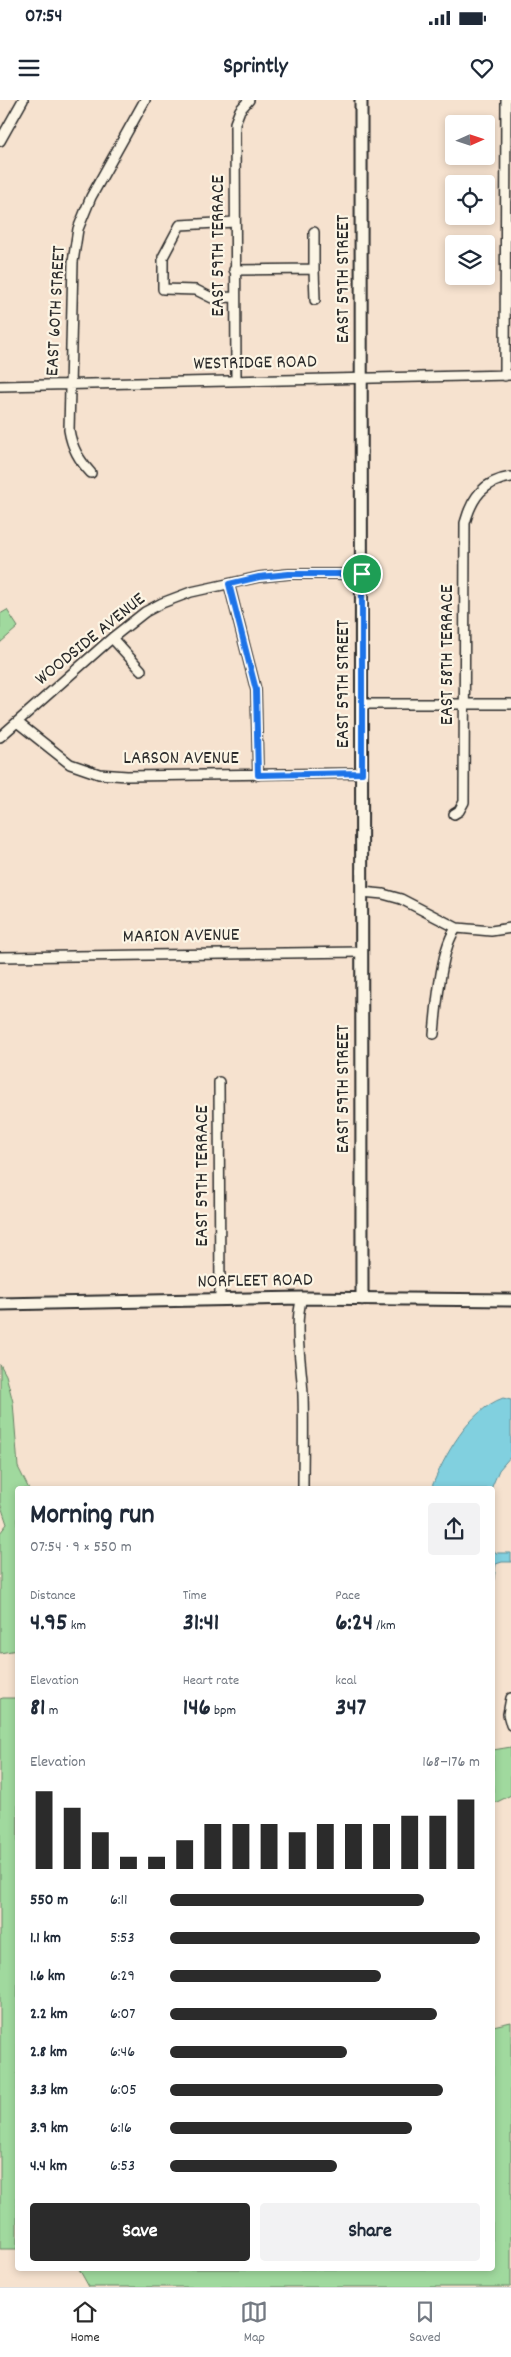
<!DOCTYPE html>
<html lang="en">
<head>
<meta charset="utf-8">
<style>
	:root { --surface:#fff; --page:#f2f2f3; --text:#1f2937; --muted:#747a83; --line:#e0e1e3; --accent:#2b2b2b }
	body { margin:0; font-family:Dekko,sans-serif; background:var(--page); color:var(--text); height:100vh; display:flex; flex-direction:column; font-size:19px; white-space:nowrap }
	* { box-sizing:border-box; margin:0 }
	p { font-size:16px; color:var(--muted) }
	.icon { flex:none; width:28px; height:28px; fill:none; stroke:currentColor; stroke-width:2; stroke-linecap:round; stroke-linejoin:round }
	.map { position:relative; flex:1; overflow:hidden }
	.sheet { position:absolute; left:15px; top:1386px; width:480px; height:785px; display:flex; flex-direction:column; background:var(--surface); border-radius:5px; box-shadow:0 2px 8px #0003 }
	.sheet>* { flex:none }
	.needle { width:32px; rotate:87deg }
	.tools { position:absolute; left:445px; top:15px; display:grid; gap:10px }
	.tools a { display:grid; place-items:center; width:50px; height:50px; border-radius:5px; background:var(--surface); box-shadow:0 2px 8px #0003; font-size:25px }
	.pin { position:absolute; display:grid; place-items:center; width:42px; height:42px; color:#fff; margin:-21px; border:2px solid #fff; border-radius:50%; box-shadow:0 1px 5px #0007 }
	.round { display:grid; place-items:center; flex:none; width:52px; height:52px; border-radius:5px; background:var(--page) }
	.headline { display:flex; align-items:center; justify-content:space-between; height:85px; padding:0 15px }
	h1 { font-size:28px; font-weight:800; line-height:38px }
	.metrics { display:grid; grid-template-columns:repeat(3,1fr); gap:8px; height:85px; padding:5px 15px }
	.metrics div { display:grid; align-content:center }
	.metrics b { font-size:25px; font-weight:800 }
	.metrics small { font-size:14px; font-weight:400 }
	.metrics p { font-size:14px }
	.chart { height:140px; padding:10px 15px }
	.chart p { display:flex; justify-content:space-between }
	.chart svg { width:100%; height:90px; margin-top:5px; stroke:var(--accent); stroke-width:6 }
	.action { display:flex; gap:10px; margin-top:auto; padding:10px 15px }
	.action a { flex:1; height:58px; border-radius:5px; background:var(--accent); color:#fff; font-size:20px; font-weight:800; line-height:58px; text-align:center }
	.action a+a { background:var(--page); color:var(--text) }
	ul { padding:0 15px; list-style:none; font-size:16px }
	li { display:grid; grid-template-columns:80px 60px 1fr; align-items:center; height:38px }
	li i { height:12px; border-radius:6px; background:var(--accent) }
	.status { display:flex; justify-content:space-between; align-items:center; height:35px; padding:0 25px; background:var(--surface); direction:ltr }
	.status svg { height:14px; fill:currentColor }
	header { display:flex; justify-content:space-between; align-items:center; height:65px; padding:0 15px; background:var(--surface); font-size:22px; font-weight:800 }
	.tab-bar { display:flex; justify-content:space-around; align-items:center; height:70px; border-top:1px solid var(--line); background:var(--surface); font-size:14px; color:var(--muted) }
	.tab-bar a { display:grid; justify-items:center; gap:2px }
	.tab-bar .current { color:var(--accent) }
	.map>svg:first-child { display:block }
	.green { fill:#a0d99e; stroke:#668264 }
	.water { fill:#81d0df; stroke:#5f8e97 }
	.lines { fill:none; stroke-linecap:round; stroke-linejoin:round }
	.street-casing { stroke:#2b2b2b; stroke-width:12 }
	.secondary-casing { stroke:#2b2b2b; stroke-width:15 }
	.street { stroke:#fcf5e5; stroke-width:9 }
	.secondary { stroke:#fcf5e5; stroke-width:11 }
	.route-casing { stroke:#fff; stroke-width:10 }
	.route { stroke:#1a73e8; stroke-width:6 }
	.labels { text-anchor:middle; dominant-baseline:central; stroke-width:4.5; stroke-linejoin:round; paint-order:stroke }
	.street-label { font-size:19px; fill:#2b2b2b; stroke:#fcf5e5 }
</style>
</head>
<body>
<div class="status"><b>07:54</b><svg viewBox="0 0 49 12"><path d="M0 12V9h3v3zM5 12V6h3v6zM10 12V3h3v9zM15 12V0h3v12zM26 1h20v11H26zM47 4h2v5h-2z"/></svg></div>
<header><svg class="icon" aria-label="menu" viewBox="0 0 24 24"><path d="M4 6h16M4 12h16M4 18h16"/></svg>Sprintly<svg class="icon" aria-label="heart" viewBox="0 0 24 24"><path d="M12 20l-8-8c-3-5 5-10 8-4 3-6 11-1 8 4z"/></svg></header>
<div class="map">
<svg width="511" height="2187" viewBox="0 0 511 2187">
	<rect width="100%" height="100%" fill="#f6e2cf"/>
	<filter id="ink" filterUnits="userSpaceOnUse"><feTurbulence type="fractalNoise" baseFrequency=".02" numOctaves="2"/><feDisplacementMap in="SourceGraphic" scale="10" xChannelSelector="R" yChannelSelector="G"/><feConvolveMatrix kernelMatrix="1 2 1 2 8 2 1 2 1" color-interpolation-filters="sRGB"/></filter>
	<g filter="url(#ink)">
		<path class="green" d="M7,510l11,17 -18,16v-29z
			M0,1264l6,11 7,27 5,65 11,22h-11l-1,161 -17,3v-120l7,-9 -7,-21z
			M3,1598h15l-1,551h-17v-550z
			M511,1647v48l-18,9v-54z
			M511,1922v265h-422l-10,-18h413l1,-243z"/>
		<path class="water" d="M503,1298l8,2v56l-12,14 -8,19h-60c13,-33 38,-79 72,-91z
			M493,1449l3,4h15v9h-9l-6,2 -3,23z"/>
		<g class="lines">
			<defs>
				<path id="street" d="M0,41l23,-41
					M314,169l1,31
					M234,170l80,-1v-37
					M234,197l-22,1 -16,-8 -33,-1v-32l17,-32 55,-3
					M505,276l1,-276
					M236,281l-1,-258 5,-13 9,-10
					M0,286l511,-11
					M91,373c-12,-13 -19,-25 -22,-43l4,-168 5,-33 13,-32 54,-97
					M229,484l27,106 2,85
					M112,538l29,32
					M362,604h149
					M17,622l53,42 29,10 28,2 234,-3
					M0,637l112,-99 33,-26 17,-9 29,-11 68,-15 30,-3h72
					M454,714l5,-3 5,-9 1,-279c7,-26 19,-42 46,-46
					M362,792l21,2 18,5 56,29 34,3 20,-3
					M0,857l362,-5
					M434,934c2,-22 7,-91 23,-106
					M219,982l1,218
					M302,1198c-9,27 0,69 1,97 1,31 0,63 0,94
					M511,1598l-3,16 3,11"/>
				<path id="secondary" d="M361,0l1,1199
					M0,1204l302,-6 209,2"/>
			</defs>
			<use href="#street" class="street-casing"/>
			<use href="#secondary" class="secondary-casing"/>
			<use href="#street" class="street"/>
			<use href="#secondary" class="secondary"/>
		</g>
	</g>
	<g class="lines" filter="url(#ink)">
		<defs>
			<path id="route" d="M289,474h73v199l-104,2 -2,-85 -27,-106 30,-7z"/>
		</defs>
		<use href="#route" class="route-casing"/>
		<use href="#route" class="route"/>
	</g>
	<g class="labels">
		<g class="street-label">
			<text transform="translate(219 146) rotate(-90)">EAST 59TH TERRACE</text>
			<text transform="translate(344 179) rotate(-90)">EAST 59TH STREET</text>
			<text transform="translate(57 211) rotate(-87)">EAST 60TH STREET</text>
			<text transform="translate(255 264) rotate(-1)">WESTRIDGE ROAD</text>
			<text transform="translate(91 540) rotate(-39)">WOODSIDE AVENUE</text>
			<text transform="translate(448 555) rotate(-90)">EAST 58TH TERRACE</text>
			<text transform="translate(344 584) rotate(-90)">EAST 59TH STREET</text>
			<text x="181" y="659">LARSON AVENUE</text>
			<text transform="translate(181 837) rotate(-1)">MARION AVENUE</text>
			<text transform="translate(344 989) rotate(-90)">EAST 59TH STREET</text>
			<text transform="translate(203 1076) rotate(-90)">EAST 59TH TERRACE</text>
			<text transform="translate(255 1182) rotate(-1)">NORFLEET ROAD</text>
		</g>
	</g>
</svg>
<div class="tools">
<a><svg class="needle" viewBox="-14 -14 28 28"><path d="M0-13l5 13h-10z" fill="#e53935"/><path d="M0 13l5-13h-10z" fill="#747a83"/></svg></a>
<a><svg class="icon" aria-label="locate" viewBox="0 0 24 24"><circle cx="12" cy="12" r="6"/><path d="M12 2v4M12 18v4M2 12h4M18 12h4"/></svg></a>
<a><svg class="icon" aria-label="layers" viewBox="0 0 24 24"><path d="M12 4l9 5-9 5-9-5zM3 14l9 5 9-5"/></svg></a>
</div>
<div class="pin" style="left:362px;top:474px;background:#1e9e55"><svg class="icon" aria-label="arrive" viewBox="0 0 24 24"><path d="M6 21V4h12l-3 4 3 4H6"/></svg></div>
<section class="sheet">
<div class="headline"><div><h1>Morning run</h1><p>07:54 · 9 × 550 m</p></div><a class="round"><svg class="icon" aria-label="share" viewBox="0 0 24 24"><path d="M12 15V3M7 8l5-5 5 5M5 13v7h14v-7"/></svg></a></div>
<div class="metrics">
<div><p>Distance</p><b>4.95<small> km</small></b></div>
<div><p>Time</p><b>31:41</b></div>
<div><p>Pace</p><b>6:24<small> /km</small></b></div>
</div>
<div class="metrics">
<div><p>Elevation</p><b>81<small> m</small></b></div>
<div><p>Heart rate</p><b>146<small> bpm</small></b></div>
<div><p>kcal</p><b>347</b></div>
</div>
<div class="chart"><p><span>Elevation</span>168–176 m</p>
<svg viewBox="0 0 160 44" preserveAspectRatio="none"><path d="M5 44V6M15 44V14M25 44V26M35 44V38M45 44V38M55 44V30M65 44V22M75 44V22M85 44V22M95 44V26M105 44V22M115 44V22M125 44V22M135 44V18M145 44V18M155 44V10"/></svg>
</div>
<ul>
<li><b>550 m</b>6:11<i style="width:82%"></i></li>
<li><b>1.1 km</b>5:53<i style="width:100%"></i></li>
<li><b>1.6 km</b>6:29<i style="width:68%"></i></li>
<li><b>2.2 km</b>6:07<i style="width:86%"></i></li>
<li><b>2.8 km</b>6:46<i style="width:57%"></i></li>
<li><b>3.3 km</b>6:05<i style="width:88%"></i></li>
<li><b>3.9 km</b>6:16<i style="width:78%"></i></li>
<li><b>4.4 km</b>6:53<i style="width:54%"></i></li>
</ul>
<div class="action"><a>Save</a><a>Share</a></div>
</section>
</div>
<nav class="tab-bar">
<a class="current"><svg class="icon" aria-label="home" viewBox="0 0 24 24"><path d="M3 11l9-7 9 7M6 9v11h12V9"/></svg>Home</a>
<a><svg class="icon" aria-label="map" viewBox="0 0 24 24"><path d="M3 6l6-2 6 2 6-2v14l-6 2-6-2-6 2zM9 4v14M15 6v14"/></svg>Map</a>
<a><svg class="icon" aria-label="saved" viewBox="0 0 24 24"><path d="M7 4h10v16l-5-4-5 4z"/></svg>Saved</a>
</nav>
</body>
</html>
